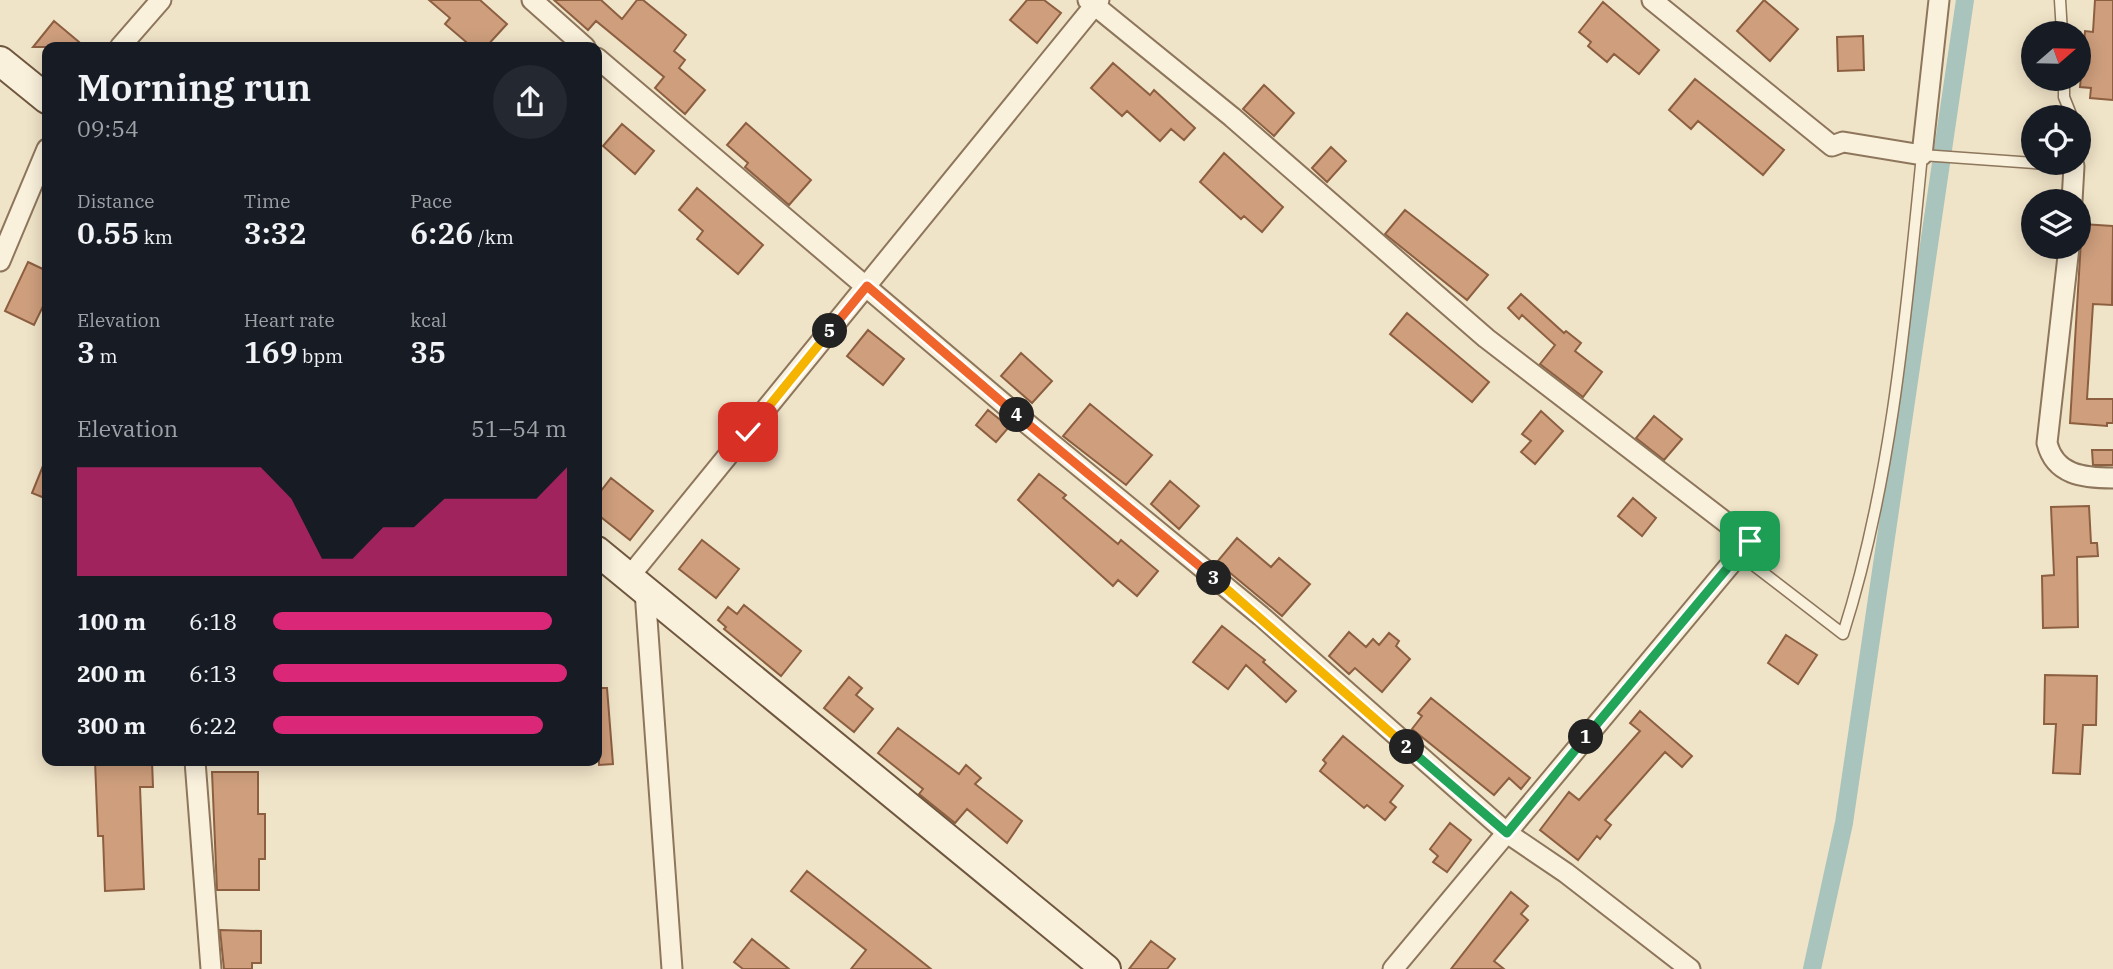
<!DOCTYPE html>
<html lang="en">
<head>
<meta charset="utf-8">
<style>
	:root { --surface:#171b24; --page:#242831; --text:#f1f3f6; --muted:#9ea1a6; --accent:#db2777 }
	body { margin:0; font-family:"IBM Plex Serif",serif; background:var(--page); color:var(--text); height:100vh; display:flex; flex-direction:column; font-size:26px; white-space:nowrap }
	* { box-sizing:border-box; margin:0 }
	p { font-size:23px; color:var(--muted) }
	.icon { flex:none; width:38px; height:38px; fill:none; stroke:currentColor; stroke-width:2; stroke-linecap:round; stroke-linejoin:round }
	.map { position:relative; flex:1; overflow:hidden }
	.panel { position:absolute; left:42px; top:42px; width:560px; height:724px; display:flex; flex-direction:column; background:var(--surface); border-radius:14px; box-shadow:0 4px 18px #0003 }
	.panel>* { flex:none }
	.needle { width:46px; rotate:70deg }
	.buttons { position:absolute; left:2021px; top:21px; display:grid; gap:14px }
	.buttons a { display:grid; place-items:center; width:70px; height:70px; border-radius:50%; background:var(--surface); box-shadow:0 4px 18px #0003; font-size:35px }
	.pin { position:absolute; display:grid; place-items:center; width:60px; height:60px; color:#fff; margin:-30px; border-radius:14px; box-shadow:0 4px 10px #0006 }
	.km { position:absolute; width:35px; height:35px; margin:-18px; border-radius:50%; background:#222; color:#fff; font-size:19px; line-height:35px; text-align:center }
	.round { display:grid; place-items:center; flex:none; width:74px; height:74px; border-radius:37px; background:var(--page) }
	.head { display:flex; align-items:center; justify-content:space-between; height:119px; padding:0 35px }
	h1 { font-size:38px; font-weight:600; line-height:52px }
	.figures { display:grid; grid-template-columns:repeat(3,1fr); gap:10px; height:119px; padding:7px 35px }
	.figures div { display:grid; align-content:center }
	.figures b { font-size:30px; font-weight:600 }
	.figures small { font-size:19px; font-weight:400 }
	.figures p { font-size:19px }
	.chart { height:196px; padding:14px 35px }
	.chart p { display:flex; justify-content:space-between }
	.chart svg { width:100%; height:126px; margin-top:7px; fill:var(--accent); opacity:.7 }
	ul { padding:0 35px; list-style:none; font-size:23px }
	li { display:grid; grid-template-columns:112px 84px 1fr; align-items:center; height:52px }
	li i { height:18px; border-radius:9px; background:var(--accent) }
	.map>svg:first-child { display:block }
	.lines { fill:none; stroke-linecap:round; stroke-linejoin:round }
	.canal { stroke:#a9c4bc; stroke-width:18 }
	.building { fill:#cf9f7d; stroke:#8d5f41; stroke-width:2 }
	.lane-casing { stroke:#8d765c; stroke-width:13 }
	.street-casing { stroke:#8d765c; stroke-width:23 }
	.secondary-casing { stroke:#6f573f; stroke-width:32 }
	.lane { stroke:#faf1dc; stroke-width:10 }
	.street { stroke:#faf1dc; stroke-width:19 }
	.secondary { stroke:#faf1dc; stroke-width:28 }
	.split-1-casing { stroke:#fff; stroke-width:14 }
	.split-2-casing { stroke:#fff; stroke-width:14 }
	.split-3-casing { stroke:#fff; stroke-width:14 }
	.split-4-casing { stroke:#fff; stroke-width:14 }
	.split-5-casing { stroke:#fff; stroke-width:14 }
	.split-6-casing { stroke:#fff; stroke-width:14 }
	.split-1 { stroke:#22a559; stroke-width:9 }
	.split-2 { stroke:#22a559; stroke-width:9 }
	.split-3 { stroke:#f5b400; stroke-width:9 }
	.split-4 { stroke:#f0652b; stroke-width:9 }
	.split-5 { stroke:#f0652b; stroke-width:9 }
	.split-6 { stroke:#f5b400; stroke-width:9 }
</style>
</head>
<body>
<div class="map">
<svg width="2113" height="969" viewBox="0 0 2113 969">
	<rect width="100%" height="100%" fill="#f0e4c8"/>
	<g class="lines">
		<path class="canal" d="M1812,969l32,-146 121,-823"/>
	</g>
	<path class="building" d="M429,0h51l27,24 -21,23h-14l-27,-23 5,-6z
		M554,0h47l21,19 15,-19h6l43,35 -12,16 11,9 -6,8 26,22 -20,24 -30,-26 9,-11 -68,-56 -8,9z
		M1027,0h17l17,13 -24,30 -27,-23z
		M1764,0l34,29 -28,32 -33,-30z
		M2095,0h18v100l-23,-2 1,-10 -11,-1 5,-56 8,1z
		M1603,2l56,48 -20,24 -25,-20 -7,8 -19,-16 3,-4 -12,-10z
		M54,21l31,26h-52z
		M1863,36l1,34 -26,1 -1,-34z
		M1113,63l37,32 4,-5 41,38 -11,12 -13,-11 -11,12 -33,-30 -5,5 -31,-28z
		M1695,79l89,71 -21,25 -65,-54 -7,8 -22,-19z
		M1264,85l30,28 -20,23 -31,-27z
		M746,123l65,57 -22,25 -44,-38 3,-4 -21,-18z
		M622,124l32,27 -19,23 -32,-28z
		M1331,147l15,14 -19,21 -15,-14z
		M1224,153l59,54 -21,25 -18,-16 -3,3 -41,-37z
		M697,188l66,57 -25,29 -41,-35 6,-8 -24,-21z
		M1405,210l83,65 -21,25 -82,-66z
		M2082,224l31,2 -1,79 -19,-1 -6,95h26v24h-6v3l-37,-3z
		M28,262l19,9v27l-13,27 -29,-14z
		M1521,294l43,39 2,-2 15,12 -6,8 27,21 -19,25 -43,-33 15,-19 -33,-30 -3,4 -11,-11z
		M1407,313l82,69 -17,20 -82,-68z
		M868,330l36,29 -21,26 -36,-29z
		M1021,353l31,28 -20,22 -31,-27z
		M1090,404l62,51 -26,30 -63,-49z
		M988,410l21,17 -13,15 -20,-17z
		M1541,411l22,20 -28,33 -14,-12 10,-11 -9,-7z
		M1654,416l28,23 -18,21 -28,-22z
		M2092,450h21v15h-20z
		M47,456v43l-15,-6z
		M1039,474l27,21 -3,3 55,46 3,-4 37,31 -21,25 -19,-16 -5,6 -95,-86z
		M611,478l42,33 -23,29 -33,-26v-18z
		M1170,481l29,25 -20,23 -28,-25z
		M1633,498l23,20 -14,18 -24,-20z
		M2089,506l2,37h6l1,13 -21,1 1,70 -35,1 -1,-52 12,-1 -3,-68z
		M1237,538l34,29 8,-9 31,26 -28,32 -65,-54z
		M702,540l37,29 -23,29 -37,-29z
		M744,605l57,46 -20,25 -57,-47 2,-2 -8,-7 10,-13 9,7z
		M1222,626l43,34 -2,2 33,29 -10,11 -40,-37 -18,24 -35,-27z
		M1349,632l17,15 7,-8 6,6 10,-12 10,8 -3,5 14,13 -28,33 -27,-24 -6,6 -20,-18z
		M1786,635l31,20 -19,29 -30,-21z
		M2045,675l52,1 -1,49h-13l-3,49 -27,-1 3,-49h-12z
		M849,677l13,11 -6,7 17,14 -19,23 -30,-24z
		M597,688h10l6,76 -14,1z
		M1431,698l99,80 -9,11 -12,-11 -15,17 -82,-66 10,-13 -4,-3z
		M1640,711l52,45 -10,11 -17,-15 -60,68 6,5 -11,14 -3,-3 -19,24 -38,-30 29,-38 10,8 61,-69 -10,-8z
		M898,728l61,46 7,-9 15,13 -6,6 47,37 -15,22 -40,-34 -12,14 -36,-29 4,-5 -45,-36z
		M1343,736l60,50 -13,16 6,5 -11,13 -18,-15 -3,3 -44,-37 6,-8 -3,-3z
		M95,761h57l1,26h-13l4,102 -39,2 -2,-55h-5z
		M212,772h46v42h7v45h-6v31h-42z
		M1450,823l21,17 -24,32 -14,-10 5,-6 -8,-7z
		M807,871l104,82 20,16h-80l15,-19 -75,-59z
		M1511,892l17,14 -7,8 7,6 -34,41 10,8h-53z
		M220,930l41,1v32h-9v6h-28z
		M752,939l37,30h-46l-9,-7z
		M1151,941l24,18 -8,10h-38z"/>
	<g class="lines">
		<defs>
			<path id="lane" d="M2060,0l2,33
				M2064,79v18l8,20
				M1739,554l104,80c49,-154 63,-319 79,-479l152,11 1,-3"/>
			<path id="street" d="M532,0l53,47
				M1088,0l144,117 254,221 264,203 -357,428
				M1652,0l180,146 11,-4 79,13 17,-155
				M120,47l41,-47
				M597,58l427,363 237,195 246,217 59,40 124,96
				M2072,201l2,-35
				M2069,247l-22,196c8,32 36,35 66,35
				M0,261l47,-112
				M629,577l470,-577
				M645,591l27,378
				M195,761l16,208"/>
			<path id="secondary" d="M0,61l47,38
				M597,551l509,418"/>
		</defs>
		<use href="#lane" class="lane-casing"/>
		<use href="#street" class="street-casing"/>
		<use href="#secondary" class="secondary-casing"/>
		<use href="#lane" class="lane"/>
		<use href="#street" class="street"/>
		<use href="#secondary" class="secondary"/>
	</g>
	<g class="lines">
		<defs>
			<path id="split-1" d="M1586,737l164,-196"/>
			<path id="split-2" d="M1407,747l100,86 79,-96"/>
			<path id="split-3" d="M1214,578l193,169"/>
			<path id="split-4" d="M1017,415l197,163"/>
			<path id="split-5" d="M830,331l37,-45 150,129"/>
			<path id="split-6" d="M748,432l82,-101"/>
		</defs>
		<use href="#split-1" class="split-1-casing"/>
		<use href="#split-2" class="split-2-casing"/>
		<use href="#split-3" class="split-3-casing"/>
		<use href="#split-4" class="split-4-casing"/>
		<use href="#split-5" class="split-5-casing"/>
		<use href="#split-6" class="split-6-casing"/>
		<use href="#split-1" class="split-1"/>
		<use href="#split-2" class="split-2"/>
		<use href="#split-3" class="split-3"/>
		<use href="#split-4" class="split-4"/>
		<use href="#split-5" class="split-5"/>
		<use href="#split-6" class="split-6"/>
	</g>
</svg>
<div class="buttons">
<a><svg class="needle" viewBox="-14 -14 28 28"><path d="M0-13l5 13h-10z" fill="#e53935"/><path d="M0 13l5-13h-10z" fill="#9ea1a6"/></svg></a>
<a><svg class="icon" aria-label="locate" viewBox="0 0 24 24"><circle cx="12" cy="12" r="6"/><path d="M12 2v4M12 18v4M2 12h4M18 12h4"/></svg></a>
<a><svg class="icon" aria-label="layers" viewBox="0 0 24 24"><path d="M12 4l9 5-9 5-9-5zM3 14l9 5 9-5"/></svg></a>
</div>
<div class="pin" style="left:1750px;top:541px;background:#1e9e55"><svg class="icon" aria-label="arrive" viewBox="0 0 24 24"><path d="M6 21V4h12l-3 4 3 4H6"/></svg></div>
<div class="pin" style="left:748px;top:432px;background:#d93025"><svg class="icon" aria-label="check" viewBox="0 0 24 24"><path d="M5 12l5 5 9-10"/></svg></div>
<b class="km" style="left:1586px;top:737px">1</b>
<b class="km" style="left:1407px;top:747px">2</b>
<b class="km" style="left:1214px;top:578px">3</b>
<b class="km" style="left:1017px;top:415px">4</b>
<b class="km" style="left:830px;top:331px">5</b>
<section class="panel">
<div class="head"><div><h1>Morning run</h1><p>09:54</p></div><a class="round"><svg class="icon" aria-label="share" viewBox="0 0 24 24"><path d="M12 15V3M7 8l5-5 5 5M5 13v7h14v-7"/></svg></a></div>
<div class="figures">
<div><p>Distance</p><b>0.55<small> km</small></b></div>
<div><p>Time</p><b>3:32</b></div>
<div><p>Pace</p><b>6:26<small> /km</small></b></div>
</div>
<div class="figures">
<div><p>Elevation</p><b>3<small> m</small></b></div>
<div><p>Heart rate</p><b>169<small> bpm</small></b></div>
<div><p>kcal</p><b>35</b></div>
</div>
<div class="chart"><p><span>Elevation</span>51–54 m</p>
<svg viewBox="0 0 160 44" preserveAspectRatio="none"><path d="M0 44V6L10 6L20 6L30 6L40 6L50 6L60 6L70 17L80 38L90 38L100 27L110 27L120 17L130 17L140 17L150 17L160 6V44z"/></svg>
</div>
<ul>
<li><b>100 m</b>6:18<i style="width:95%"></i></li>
<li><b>200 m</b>6:13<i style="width:100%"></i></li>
<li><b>300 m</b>6:22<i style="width:92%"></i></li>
</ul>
</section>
</div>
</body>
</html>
